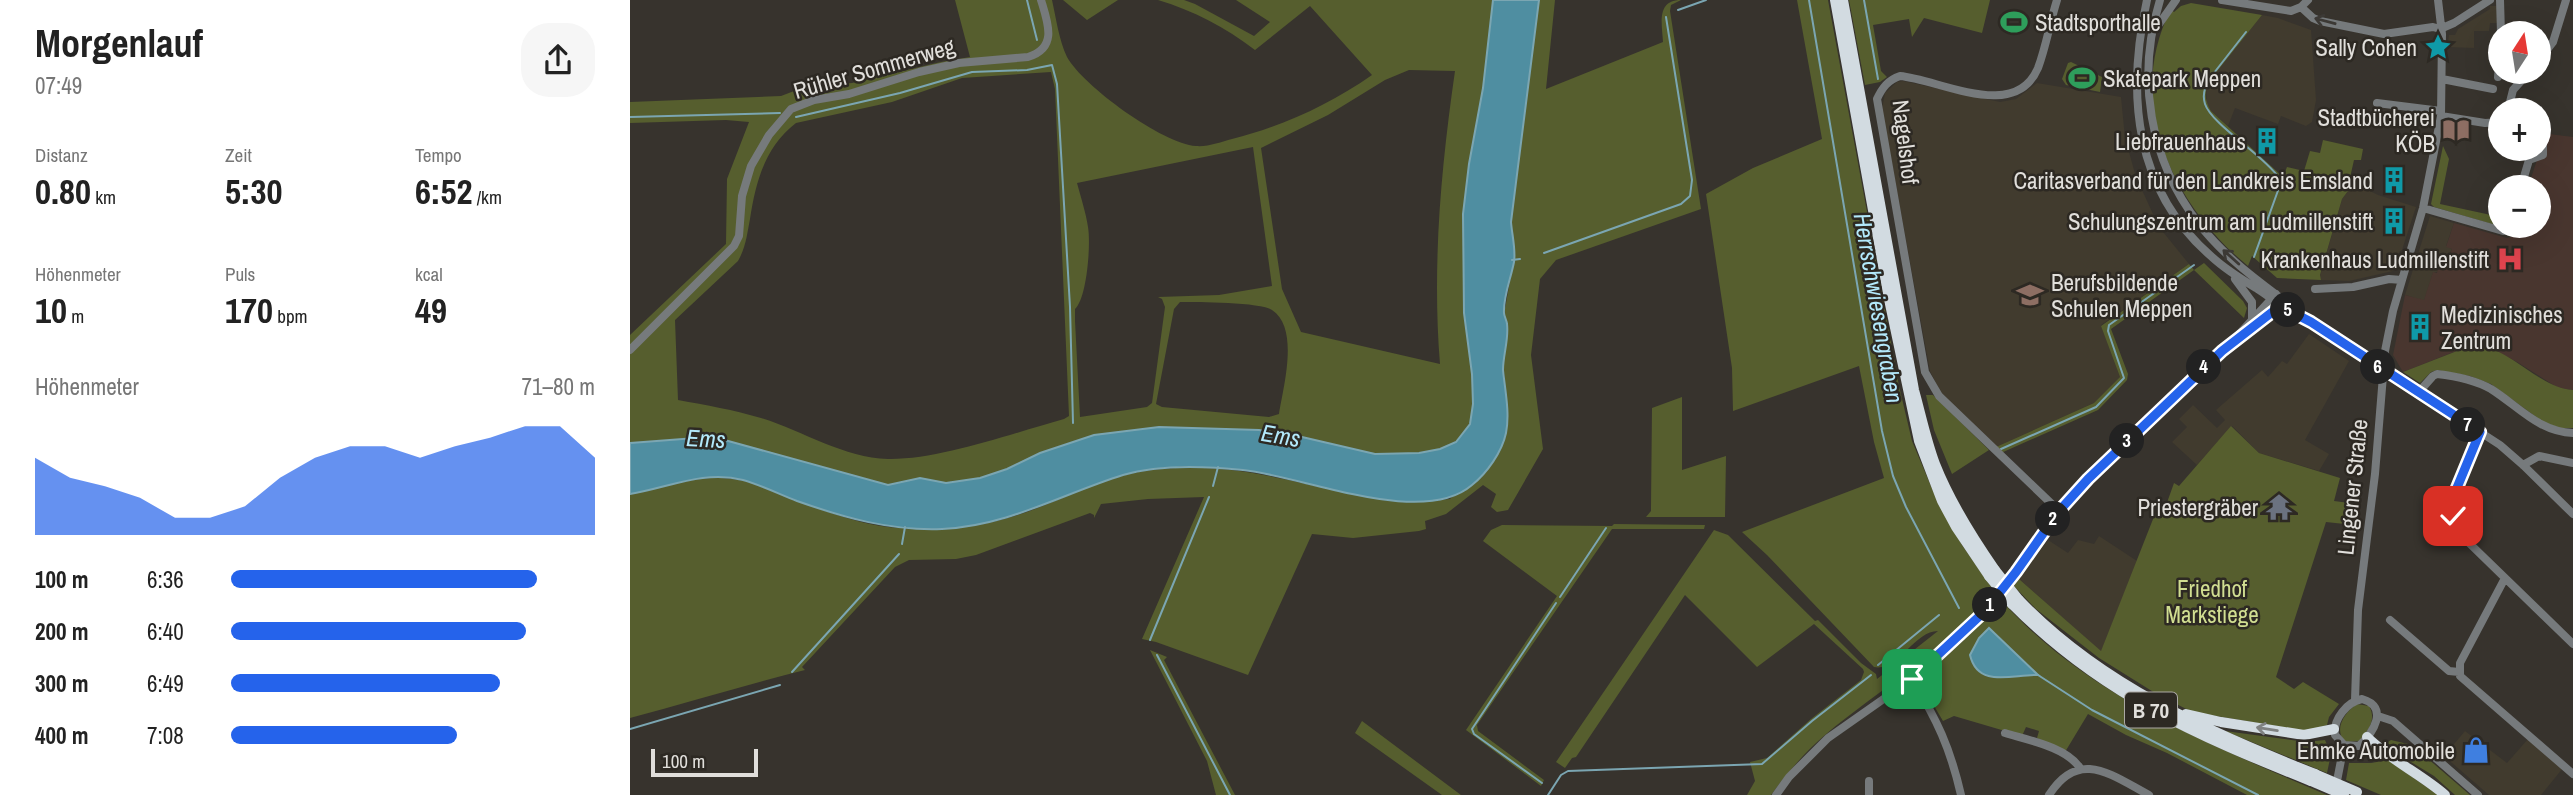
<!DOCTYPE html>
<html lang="de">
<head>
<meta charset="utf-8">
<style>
	:root { --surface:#fff; --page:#f6f6f6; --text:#222; --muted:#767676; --accent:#2563eb }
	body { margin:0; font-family:"Archivo Narrow",sans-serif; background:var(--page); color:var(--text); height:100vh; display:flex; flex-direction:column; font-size:26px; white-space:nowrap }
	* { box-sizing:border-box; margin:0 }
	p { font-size:23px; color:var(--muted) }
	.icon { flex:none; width:38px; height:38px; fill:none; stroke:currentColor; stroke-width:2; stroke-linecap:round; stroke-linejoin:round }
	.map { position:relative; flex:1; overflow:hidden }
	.drawer { display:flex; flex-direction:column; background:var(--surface); width:630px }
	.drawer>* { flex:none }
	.needle { width:46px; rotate:12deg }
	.fabs { position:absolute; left:1858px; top:21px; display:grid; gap:14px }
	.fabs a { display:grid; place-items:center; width:63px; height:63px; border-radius:50%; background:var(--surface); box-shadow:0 7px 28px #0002; font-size:35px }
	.scale { position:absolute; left:21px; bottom:18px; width:107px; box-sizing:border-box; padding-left:7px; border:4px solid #e1dfdb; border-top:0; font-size:19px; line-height:24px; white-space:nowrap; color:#e1dfdb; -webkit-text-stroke:5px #2d2923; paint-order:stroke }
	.pin { position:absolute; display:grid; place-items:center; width:60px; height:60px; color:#fff; margin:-30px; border-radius:14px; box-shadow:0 4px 10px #0006 }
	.km { position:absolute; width:35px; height:35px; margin:-18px; border-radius:50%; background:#222; color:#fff; font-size:19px; line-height:35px; text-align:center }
	.round { display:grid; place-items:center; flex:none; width:74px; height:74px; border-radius:28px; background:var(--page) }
	.overview { display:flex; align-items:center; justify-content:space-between; height:119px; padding:0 35px }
	h1 { font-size:38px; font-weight:800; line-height:52px }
	.stats { display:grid; grid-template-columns:repeat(3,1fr); gap:10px; height:119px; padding:7px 35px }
	.stats div { display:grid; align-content:center }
	.stats b { font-size:35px; font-weight:800 }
	.stats small { font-size:19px; font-weight:400 }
	.stats p { font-size:19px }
	.chart { height:196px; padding:14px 35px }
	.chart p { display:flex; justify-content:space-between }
	.chart svg { width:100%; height:126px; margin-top:7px; fill:var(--accent); opacity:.7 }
	ul { padding:0 35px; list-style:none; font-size:23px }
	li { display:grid; grid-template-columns:112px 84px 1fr; align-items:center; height:52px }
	li i { height:18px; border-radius:9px; background:var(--accent) }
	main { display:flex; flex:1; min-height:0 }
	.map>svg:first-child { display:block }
	.built { fill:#413b2e }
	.medical { fill:#49362f }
	.green { fill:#565e2e; fill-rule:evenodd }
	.water { fill:#4f8ea1; stroke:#7ba6b2; stroke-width:2 }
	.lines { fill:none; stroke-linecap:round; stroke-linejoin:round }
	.stream { stroke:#7ba6b2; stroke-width:2 }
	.minor { stroke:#767a7c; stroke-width:8 }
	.highway { stroke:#d2dbe1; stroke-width:10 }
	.highway-bridge { stroke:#d2dbe1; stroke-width:10 }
	.oneway { stroke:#3c3935 }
	.oneway2 { stroke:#808282 }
	.route-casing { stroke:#fff; stroke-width:14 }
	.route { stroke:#2563eb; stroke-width:9 }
	.labels { text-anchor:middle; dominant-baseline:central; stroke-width:5; stroke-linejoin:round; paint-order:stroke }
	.shield { fill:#2d2923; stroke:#aba8a4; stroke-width:2 }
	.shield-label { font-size:21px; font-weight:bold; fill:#e1dfdb }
	.poi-label { font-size:23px; fill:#e1dfdb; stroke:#2d2923; text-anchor:end }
	.street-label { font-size:23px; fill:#e1dfdb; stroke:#2d2923 }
	.park-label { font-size:23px; fill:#d1de91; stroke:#2d2923 }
	.water-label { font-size:24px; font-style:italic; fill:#b3e9fb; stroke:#2d2923 }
</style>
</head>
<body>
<main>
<section class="drawer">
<div class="overview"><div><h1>Morgenlauf</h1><p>07:49</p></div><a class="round"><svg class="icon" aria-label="share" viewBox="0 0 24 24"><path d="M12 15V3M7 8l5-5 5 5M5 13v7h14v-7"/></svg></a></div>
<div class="stats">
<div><p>Distanz</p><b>0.80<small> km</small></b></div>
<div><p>Zeit</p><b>5:30</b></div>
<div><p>Tempo</p><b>6:52<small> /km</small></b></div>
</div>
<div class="stats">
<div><p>Höhenmeter</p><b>10<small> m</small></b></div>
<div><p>Puls</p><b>170<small> bpm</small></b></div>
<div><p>kcal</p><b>49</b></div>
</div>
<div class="chart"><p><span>Höhenmeter</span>71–80 m</p>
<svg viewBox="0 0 160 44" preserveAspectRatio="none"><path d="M0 44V17L10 24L20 27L30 31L40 38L50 38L60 34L70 24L80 17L90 13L100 13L110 17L120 13L130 10L140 6L150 6L160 17V44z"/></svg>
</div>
<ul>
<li><b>100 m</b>6:36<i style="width:84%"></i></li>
<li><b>200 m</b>6:40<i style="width:81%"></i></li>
<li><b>300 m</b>6:49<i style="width:74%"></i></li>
<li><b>400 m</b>7:08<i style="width:62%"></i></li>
</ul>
</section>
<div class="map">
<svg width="1943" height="795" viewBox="0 0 1943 795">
	<rect width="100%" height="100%" fill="#37332d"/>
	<path class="built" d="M1860,6h10l-1,17h-9l-1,8h-15v17l-27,-1 2,-12h6l3,-6 32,-20z
		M1632,15l16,3 33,12 5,70 -4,22 -6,4 -25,-10 -3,8 -43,-16 -7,18 -17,-15 -4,-8 -1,-13 5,-11z
		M1273,81l97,21 16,-3 21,-16 84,14 4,41 11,39 23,50 30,37 -88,61 19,52 -26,26 -98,44 -55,-54 -11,-22 -48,-262 3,-16 12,-11z
		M1724,183l24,12 38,12 -14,43 -3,2 -6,19 -44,10 -28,-1 -1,-4 22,-77z
		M1800,216l24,7 -8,23 6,3 -9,21 -10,3 -9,28 -19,-6z
		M1679,334l40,27 -44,79 24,14 -10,17 -60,-18 -27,-27 -35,39 -25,-23 15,-15 -8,-8 14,-14 24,23 8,-8 -9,-10 46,-40 6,7 14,-16 5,3z
		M1469,536l38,25 -36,91 -82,-73 29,-39 20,13 10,-13 16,4z
		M1835,731l42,32 21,-24 35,29 -22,27h-52l-45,-39z"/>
	<path class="medical" d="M1919,134l24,3v253l-15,-2 -41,-26 -33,-17 -10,-1 -71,28 -10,-17 12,-60 19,5 9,-28 4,1 1,-5 5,2 9,-21 -6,-2 8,-24 53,15 11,-4 4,-8h17v-39h-11l10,-30z"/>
	<path class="green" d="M325,0h97c4,18 7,40 15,57 16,29 96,87 129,89 12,1 25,-4 36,-7 51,-13 97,-34 140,-64l-62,-69 -55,44c-30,-23 -61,-39 -97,-50h26l11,4 59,32 16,-14 -34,-22h257l-10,88 -14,76 -6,50 1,99 8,61 1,30 -3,20 -14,18 -16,7 -21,4 -44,1 -73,-17 -43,-7 -100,-3 -65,8 -54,19 -33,15 -27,9 -34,5 -26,-5 -32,7 -192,-47 -66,5v-108l96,-91 1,-65 22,-57 -23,-2 -96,3v-21l151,-6 21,-8 50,-5 89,-21 29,-5zM779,70l46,1c-14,97 -23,195 -15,293l-139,-32 -19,-43 -21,-141 67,-33 57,-35zM421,72l4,17 14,327 -5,3c-51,14 -125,41 -176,40 -44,-1 -85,-28 -127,-41 -27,-8 -55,-13 -83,-18l-3,-80 63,-59c8,-14 9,-27 12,-42 6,-38 15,-72 46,-96l96,-21 70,-24zM623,147l19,139 -53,9 -61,2 4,2 3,8 -13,96 -5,4 -67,10 -5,-96v-12c12,-11 16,-65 13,-82 -2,-14 -7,-29 -11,-44zM550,302c18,0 80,0 92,8 28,18 11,78 7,104l-10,3 -107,-10 -6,-3 18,-95z
		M433,0h55l-31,20z
		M909,0h16l-9,89 117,-47c-1,-18 -7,-42 18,-42l-10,5 -1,6 31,198 -145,51 -16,19 -9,76 12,94 -35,61 -11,2 -6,-5 5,-13 -13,-9 -37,29 -21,7 1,8 -7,2 -66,7 -41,-4 -64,141 -92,-33 -14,-3 62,-142 -56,2 -47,5 -7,14v-3l-4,-2 -114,42 -20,4 -47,1 -14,7 -93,100 3,3c-59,15 -115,32 -175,48v-224c41,-7 66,-21 109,-14 14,2 27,9 40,14 40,14 79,32 122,34 37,2 74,0 110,-11 39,-11 75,-32 114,-42 19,-5 39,-7 58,-7 91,-4 176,42 267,31l55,-63 3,-15 -5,-61 4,-35 -3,-11 10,-55 -3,-37z
		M1167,0h31l71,386 13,55 21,50 29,54 32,46c-46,59 -112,96 -169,144 -20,17 -38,38 -54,60h-24l8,-14 -5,-19 17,-4 44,-39 50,-39 3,-8 -1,-3 -49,-45 -57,43 -72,-72 -109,162 -4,1 -7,10 -9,-6 158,-232 14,5 87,86 3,-1 43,43 15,11 1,5 61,-48c-24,0 -40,41 -64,36l-107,-112 -25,-23 142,-54 -10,-36 -15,-76 -126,45 -1,-43 -26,-174 47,-26 69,-29z
		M1219,0h141l-8,33 -58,-15 -12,19 -3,-18 -36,6 8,46 6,6 -7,5 -15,3z
		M1561,3l71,12 -51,64c-7,11 -7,20 0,32l72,66 4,-10 17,4 6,-20 10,2 3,-13 40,9 -2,11h-7l-5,22 5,1 -12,16 -22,76 1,5 -44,-2 -25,-22 -4,10c-75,-61 -125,-163 -77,-257l3,3 7,-6z
		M1441,62l31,15 -2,15 -34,-7 -4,-6 6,-16z
		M1813,146l6,13 -9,45 51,11 2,-7 8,-3 1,22 -68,-20 -3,-3z
		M1574,263l39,38 4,7 -3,10 -50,-48 -83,59 17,45 -1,6 -29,30 -97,43 -5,-6 98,-44 26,-26 -19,-51 88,-62 5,6z
		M1845,344c35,4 66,45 98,46v38h-13l-17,-6 -52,-38 -21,-8 -33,-6 -6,2 -11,11 -17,-11z
		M1296,395h7l56,55 -37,24 -18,-44z
		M1052,397v73l44,-14 -1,61h-79l5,-6v-5l1,-98z
		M1601,426l28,27 81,25 -6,23 23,3 -3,21 -28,-3 -50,155 18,12 9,-7 36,22 -10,13 -2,8 -21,6 -114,-19 -37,-19 -56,-35 -63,-49 -22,-23 5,-7 82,72 56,-142 7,2 10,-28 5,3z
		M984,524l91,1 -1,4h-92l-135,196 1,6 66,49 -3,6 -75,-56 91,-134 -74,-55 8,-11 11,-5 110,1z
		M1372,601c86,96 209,144 325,194h-80l-80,-42 -41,-18 -38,-21 -23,38 -28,-14 2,-7 -13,-4 -4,9 -68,-20 -11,5 -22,-37 1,-5 57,-53z
		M520,650l17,7 -3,3 71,135h-19l-9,-34z
		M1727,704l12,2c8,14 -1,25 -10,35l-14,1c-12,-13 0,-30 12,-38z
		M732,721l99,74h-19l-87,-62z
		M1595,731l81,11 19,-2 6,14 -4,19z
		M1761,740l21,5 58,50h-15l-21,-19 -51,-31z
		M1758,760l50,35h-57l-35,-15 3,-17h22z"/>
	<path class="water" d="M863,0h46l-28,222c1,13 5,28 3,40 -3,16 -11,35 -10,51 0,3 3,8 3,11 2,15 -4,31 -4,46 2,20 7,43 3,63 -4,19 -19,40 -34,52 -50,43 -169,-9 -229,-15 -38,-4 -83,-6 -120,5 -61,19 -115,51 -181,54 -51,2 -97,-11 -145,-28 -18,-7 -36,-16 -54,-21 -40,-10 -75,8 -113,14v-51l66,-5 25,1 167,46 32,-7 26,5 34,-5 27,-9 33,-16 54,-18 65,-8 100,3 43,7 73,17 44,-1 21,-4 16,-7 14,-18 3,-20 -1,-30 -8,-61 -1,-99 6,-50 14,-76z
		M1359,628l49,47c-25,-1 -60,14 -68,-20l9,-17z"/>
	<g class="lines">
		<path class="stream" d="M397,0l10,40
			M1179,0l73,431 11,45 13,31 53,101
			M1234,0l14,79
			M1048,10l28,-10
			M1616,32l-36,46c-5,8 -8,17 -5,26 7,21 60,52 74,74l1,7 -26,72
			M0,117l150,-4
			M166,117l104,-24 72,-21 55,-2 25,-5 5,19 13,223 3,116
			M914,253l137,-49 9,-8 2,-16 -26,-163
			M882,260l8,-1
			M1371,449l95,-42 28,-29 -16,-47 1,-6 85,-60
			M583,486l5,-19
			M272,544l3,-17
			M930,597l46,-69
			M520,640l59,-143
			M527,655l73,140
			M1248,665l61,-50
			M162,672l107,-118
			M1408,675l54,35 166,85
			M0,729l150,-44
			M912,783l-68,-49 -2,-5 84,-126
			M918,795l13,-20 7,-4 194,-7 50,-43 59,-46"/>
		<path class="minor" d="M1427,0c-7,22 -11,47 -19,68 -23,54 -97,12 -138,8 -12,4 -18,12 -23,23l48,273 14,24 120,115
			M1517,0c-21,94 -13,190 65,257 13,12 29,22 44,31 18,12 35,25 55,34l189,123 23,20 50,49
			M1530,0c-24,77 -11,160 39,224 28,36 66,62 102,89
			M1592,0l69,11 10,-4 7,-7
			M1870,0l1,33
			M1671,7l12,11 7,3 64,13 49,-7 7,2 14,-6 36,-23
			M1527,27l19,-27
			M1909,60l14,-18 13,-42
			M1868,77l3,-38
			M1812,79l51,10
			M1747,103l64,8
			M1878,110l5,-20 16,-18
			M1811,116l44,7 16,-1
			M1891,187l8,-27 14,-5v-19l-4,-9
			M1793,208l80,23h6l3,-5
			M1605,279l17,23v17
			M1685,289l38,-2 36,-8 13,1
			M1616,333l36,-30
			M0,350l104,-104 5,-10 3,-40 9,-30 18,-31 22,-26 23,-9 35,-6 70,-22 40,-9 69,-6c30,-9 20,-34 13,-57
			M1787,394l16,-18 4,-2c18,2 38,6 54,15 27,17 48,43 82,44
			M1849,432c-13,35 -42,76 -12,109l106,103
			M1893,465l16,-9 34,7
			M1875,578l-45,85v13l113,98
			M1760,620l59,51 10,1
			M1282,679c25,41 38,68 49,116
			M1732,699c28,8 11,34 -3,47l-15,-1 -9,-10c-2,-16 12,-33 27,-36z
			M1725,700l3,-90 17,-136 10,-123 8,-40 30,-103 18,-92 1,-82 -4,-34
			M1748,716l15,5 85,74
			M1375,733c23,7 61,14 75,35
			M1706,786l8,-41
			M1146,795l13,-18 39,-39 84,-59 65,-59 39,-48 55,-75 159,-153 46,-50
			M1239,795v-14
			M1419,795c30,-47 62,-20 100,0"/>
		<path class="highway" d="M1205,0l55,304 29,137 23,60 14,26 33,49
			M1213,0l71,390c7,25 12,50 21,74 15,38 37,73 60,106
			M1389,600c82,85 187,131 296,174
			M1382,604c89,90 184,131 299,177
			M1556,714l35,8 83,13 30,-6
			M1737,737c23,23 54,37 78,58"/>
		<path class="highway-bridge" d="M1365,570l24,30
			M1359,576l23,28
			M1685,774l42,18
			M1681,781l33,14"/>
	</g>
	<defs><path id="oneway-shaft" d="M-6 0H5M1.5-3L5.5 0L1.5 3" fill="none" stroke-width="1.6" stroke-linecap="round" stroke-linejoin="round" transform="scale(1.75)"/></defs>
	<g class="oneway">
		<use href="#oneway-shaft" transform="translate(1695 21) rotate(-165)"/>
		<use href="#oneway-shaft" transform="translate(1601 257) rotate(-138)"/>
	</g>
	<use class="oneway2" href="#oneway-shaft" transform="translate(1637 729) rotate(-171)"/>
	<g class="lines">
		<defs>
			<path id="route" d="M1282,679l73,-68 31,-39 43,-61 29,-32 134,-128 58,-45 31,16 169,110 -26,63 -1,21"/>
		</defs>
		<use href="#route" class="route-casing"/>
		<use href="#route" class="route"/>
	</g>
	<defs>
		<symbol id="stadium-bare" viewBox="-9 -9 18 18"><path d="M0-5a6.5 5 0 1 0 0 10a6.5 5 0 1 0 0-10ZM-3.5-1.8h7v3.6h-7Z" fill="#2e9e5b" stroke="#2d2923" stroke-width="2.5" paint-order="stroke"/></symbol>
		<symbol id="sight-bare" viewBox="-9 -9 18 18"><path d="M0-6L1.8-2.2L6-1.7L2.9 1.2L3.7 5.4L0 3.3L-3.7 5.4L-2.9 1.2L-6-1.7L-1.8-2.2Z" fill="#0f9aa8" stroke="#2d2923" stroke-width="2.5" paint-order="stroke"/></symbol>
		<symbol id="library-bare" viewBox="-9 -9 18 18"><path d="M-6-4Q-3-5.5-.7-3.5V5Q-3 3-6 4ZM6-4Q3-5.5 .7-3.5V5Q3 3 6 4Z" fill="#8d6e63" stroke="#2d2923" stroke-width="2.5" paint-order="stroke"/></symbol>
		<symbol id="building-bare" viewBox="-9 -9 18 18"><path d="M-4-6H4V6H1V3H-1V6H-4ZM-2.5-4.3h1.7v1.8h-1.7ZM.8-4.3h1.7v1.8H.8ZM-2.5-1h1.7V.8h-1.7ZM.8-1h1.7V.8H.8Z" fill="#0f9aa8" stroke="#2d2923" stroke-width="2.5" paint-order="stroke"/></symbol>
		<symbol id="hospital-bare" viewBox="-9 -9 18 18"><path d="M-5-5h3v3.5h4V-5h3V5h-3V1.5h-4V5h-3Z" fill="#e0444e" stroke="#2d2923" stroke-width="2.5" paint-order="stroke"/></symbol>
		<symbol id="school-bare" viewBox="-9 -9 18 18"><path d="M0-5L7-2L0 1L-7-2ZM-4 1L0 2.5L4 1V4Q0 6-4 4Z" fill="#8d6e63" stroke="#2d2923" stroke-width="2.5" paint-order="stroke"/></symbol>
		<symbol id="temple-bare" viewBox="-9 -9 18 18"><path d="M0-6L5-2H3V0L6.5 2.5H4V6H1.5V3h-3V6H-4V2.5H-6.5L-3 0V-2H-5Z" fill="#6b7280" stroke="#2d2923" stroke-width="2.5" paint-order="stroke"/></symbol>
		<symbol id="shop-bare" viewBox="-9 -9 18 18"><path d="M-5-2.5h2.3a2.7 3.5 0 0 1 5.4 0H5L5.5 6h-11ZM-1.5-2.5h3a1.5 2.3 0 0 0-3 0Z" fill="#3f7fe0" stroke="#2d2923" stroke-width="2.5" paint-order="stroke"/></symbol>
	</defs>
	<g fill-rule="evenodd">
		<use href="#stadium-bare" x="1365" y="3" width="38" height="38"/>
		<use href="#sight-bare" x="1789" y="28" width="38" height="38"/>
		<use href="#stadium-bare" x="1433" y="59" width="38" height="38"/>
		<use href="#library-bare" x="1807" y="111" width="38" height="38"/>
		<use href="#building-bare" x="1618" y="122" width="38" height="38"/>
		<use href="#building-bare" x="1745" y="161" width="38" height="38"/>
		<use href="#building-bare" x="1745" y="202" width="38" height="38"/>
		<use href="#hospital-bare" x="1861" y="240" width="38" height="38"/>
		<use href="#school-bare" x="1381" y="276" width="38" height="38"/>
		<use href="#building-bare" x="1771" y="308" width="38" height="38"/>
		<use href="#temple-bare" x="1630" y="488" width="38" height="38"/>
		<use href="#shop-bare" x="1827" y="731" width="38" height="38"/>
	</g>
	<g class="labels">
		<rect class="shield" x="1495" y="692.5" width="52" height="35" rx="5"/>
		<g class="shield-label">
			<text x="1521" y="710">B 70</text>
		</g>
		<g class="poi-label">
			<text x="1405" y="22" text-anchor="start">Stadtsporthalle</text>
			<text x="1787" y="47">Sally Cohen</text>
			<text x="1473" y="78" text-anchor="start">Skatepark Meppen</text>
			<text x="1805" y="117">Stadtbücherei<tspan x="1805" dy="26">KÖB</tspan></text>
			<text x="1616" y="141">Liebfrauenhaus</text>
			<text x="1743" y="180">Caritasverband für den Landkreis Emsland</text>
			<text x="1743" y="221">Schulungszentrum am Ludmillenstift</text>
			<text x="1859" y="259">Krankenhaus Ludmillenstift</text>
			<text x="1421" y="282" text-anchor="start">Berufsbildende<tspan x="1421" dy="26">Schulen Meppen</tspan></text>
			<text x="1811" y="314" text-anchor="start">Medizinisches<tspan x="1811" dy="26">Zentrum</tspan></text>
			<text x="1628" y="507">Priestergräber</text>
			<text x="1825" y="750">Ehmke Automobile</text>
		</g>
		<g class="street-label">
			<text transform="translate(244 68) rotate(-16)">Rühler Sommerweg</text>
			<text transform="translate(1276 142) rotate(83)">Nagelshof</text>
			<text transform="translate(1722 487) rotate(-84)">Lingener Straße</text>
		</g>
		<g class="park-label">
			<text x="1582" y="588">Friedhof<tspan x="1582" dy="26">Markstiege</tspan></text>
		</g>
		<g class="water-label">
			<text transform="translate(1249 308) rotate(80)">Herrschwiesengraben</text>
			<text transform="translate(651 435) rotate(10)">Ems</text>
			<text transform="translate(76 438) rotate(3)">Ems</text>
		</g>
	</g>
</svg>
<div class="fabs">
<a><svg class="needle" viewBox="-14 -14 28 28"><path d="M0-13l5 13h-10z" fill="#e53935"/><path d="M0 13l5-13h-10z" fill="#767676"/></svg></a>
<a>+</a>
<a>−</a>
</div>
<div class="scale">100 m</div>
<div class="pin" style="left:1282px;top:679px;background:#1e9e55"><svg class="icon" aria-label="arrive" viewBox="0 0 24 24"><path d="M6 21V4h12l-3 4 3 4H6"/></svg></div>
<div class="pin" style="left:1823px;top:516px;background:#d93025"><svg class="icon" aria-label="check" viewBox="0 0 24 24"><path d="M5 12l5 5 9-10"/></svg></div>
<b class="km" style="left:1360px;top:605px">1</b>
<b class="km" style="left:1423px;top:519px">2</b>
<b class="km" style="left:1497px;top:441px">3</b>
<b class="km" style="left:1574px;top:367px">4</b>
<b class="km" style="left:1658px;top:310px">5</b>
<b class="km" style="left:1748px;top:367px">6</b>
<b class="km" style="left:1838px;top:425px">7</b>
</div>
</main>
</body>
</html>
